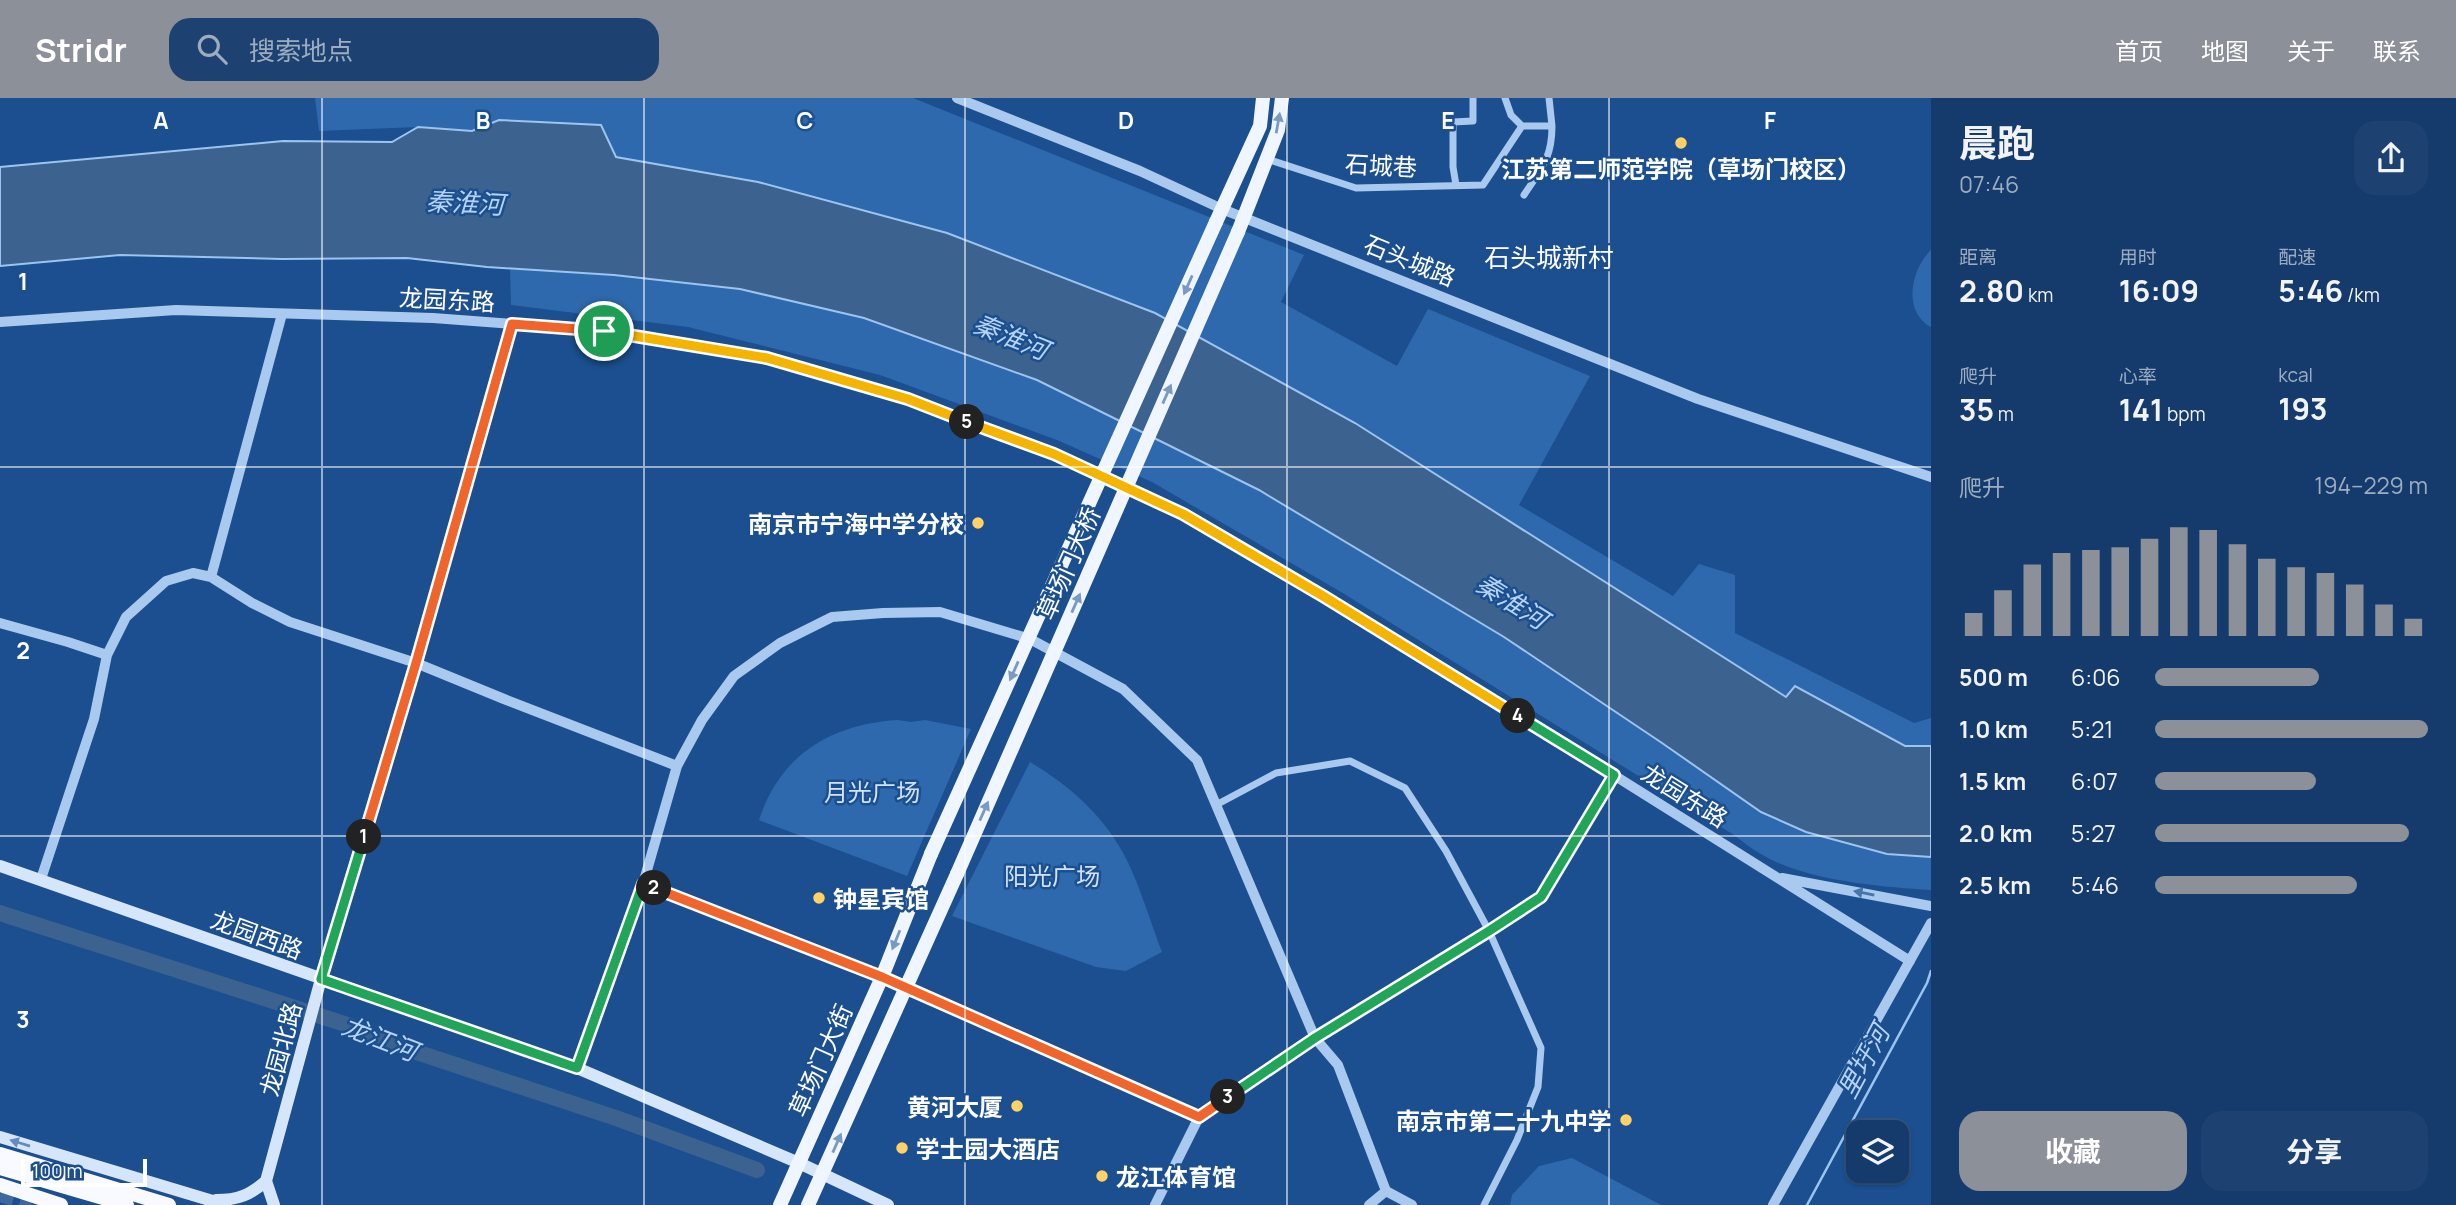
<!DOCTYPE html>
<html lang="zh">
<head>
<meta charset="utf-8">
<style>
	:root { --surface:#143b6b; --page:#1d4271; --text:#f1f3f6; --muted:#9dadc1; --line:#33557e; --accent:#8c9099 }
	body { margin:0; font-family:Manrope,"Noto Sans SC",sans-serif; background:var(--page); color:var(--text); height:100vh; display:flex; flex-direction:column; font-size:26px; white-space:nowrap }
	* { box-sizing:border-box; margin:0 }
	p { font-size:23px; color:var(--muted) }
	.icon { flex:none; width:38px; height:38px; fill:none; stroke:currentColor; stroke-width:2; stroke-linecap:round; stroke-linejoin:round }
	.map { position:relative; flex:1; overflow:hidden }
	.panel { display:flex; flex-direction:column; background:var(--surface); width:525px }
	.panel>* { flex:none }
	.buttons { position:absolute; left:1846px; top:1022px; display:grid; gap:14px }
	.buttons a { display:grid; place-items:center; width:63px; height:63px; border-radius:14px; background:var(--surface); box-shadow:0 2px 5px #0004,0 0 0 2px var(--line); font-size:35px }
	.scale { position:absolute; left:21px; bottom:18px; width:126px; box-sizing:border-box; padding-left:7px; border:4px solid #fff; border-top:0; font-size:19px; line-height:24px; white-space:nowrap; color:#fff; -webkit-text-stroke:5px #1b4f8f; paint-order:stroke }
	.pin { position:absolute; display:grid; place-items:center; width:60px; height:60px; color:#fff; margin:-30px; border:4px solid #fff; border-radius:50%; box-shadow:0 2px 7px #0007 }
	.km { position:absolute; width:35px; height:35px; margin:-18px; border-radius:50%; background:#222; color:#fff; font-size:19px; line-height:35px; text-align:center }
	.round { display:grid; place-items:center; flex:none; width:74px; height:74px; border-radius:21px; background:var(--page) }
	.headline { display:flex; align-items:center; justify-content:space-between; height:119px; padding:0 28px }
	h1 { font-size:38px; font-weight:700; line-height:52px }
	.metrics { display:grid; grid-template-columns:repeat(3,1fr); gap:10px; height:119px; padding:7px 28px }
	.metrics div { display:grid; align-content:center }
	.metrics b { font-size:30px; font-weight:700 }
	.metrics small { font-size:19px; font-weight:400 }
	.metrics p { font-size:19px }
	.chart { height:196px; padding:14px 28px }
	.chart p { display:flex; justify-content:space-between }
	.chart svg { width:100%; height:126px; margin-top:7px; stroke:var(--accent); stroke-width:6 }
	.button { display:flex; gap:14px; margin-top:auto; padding:14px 28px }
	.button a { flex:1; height:80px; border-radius:21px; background:var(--accent); color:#fff; font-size:28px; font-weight:700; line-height:80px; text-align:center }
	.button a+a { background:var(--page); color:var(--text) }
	ul { padding:0 28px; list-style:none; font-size:23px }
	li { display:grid; grid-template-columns:112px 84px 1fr; align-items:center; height:52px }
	li i { height:18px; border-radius:9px; background:var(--accent) }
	header { display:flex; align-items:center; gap:42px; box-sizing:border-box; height:98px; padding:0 35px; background:var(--accent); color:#fff }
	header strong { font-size:33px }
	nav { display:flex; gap:38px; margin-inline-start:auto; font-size:24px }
	.search { width:490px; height:63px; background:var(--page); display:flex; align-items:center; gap:18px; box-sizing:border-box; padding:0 24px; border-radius:21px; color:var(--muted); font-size:26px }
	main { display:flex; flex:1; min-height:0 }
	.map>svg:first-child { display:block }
	.green { fill:#2e69ad; fill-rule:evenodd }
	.water { fill:#3c6290; stroke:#9cc4f0; stroke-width:2 }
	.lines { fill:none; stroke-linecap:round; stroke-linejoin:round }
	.stream { stroke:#9cc4f0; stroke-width:2.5 }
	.river { stroke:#3c6290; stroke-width:16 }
	.trunk-tunnel { stroke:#3d69a0; stroke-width:14; stroke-dasharray:14 7; stroke-linecap:butt }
	.minor { stroke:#a9c9ee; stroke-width:7 }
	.tertiary { stroke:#a9c9ee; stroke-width:10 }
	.secondary { stroke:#d6e6fa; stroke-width:12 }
	.primary { stroke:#f0f6ff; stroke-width:14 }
	.trunk { stroke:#f8faff; stroke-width:14 }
	.primary-bridge { stroke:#f0f6ff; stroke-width:14 }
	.oneway { fill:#7b9ac1 }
	.oneway2 { fill:#4674ac }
	.oneway3 { fill:#668bba }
	.split-1-casing { stroke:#fff; stroke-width:14 }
	.split-2-casing { stroke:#fff; stroke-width:14 }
	.split-3-casing { stroke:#fff; stroke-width:14 }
	.split-4-casing { stroke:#fff; stroke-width:14 }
	.split-5-casing { stroke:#fff; stroke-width:14 }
	.split-6-casing { stroke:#fff; stroke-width:14 }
	.split-1 { stroke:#f0652b; stroke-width:9 }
	.split-2 { stroke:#22a559; stroke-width:9 }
	.split-3 { stroke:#f0652b; stroke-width:9 }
	.split-4 { stroke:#22a559; stroke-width:9 }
	.split-5 { stroke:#f5b400; stroke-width:9 }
	.split-6 { stroke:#f5b400; stroke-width:9 }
	.grid { fill:none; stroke:#fff; stroke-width:2; stroke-opacity:0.55 }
	.poi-dot { fill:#ffd166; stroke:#1b4f8f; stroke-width:2.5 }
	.labels { text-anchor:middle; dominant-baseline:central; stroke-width:5; stroke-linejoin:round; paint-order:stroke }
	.street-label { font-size:24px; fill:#fff; stroke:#1b4f8f }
	.poi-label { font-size:24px; font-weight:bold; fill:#fff; stroke:#1b4f8f; text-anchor:end }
	.park-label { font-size:24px; fill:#cfe3fa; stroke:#1b4f8f }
	.water-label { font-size:26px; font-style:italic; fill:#b5d3f5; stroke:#1b4f8f }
	.neighbourhood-label { font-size:26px; fill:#fff; stroke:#1b4f8f }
	.grid-label { font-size:23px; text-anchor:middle; font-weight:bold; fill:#fff; stroke:#1b4f8f; stroke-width:5; stroke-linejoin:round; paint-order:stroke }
</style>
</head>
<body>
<header>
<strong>Stridr</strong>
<div class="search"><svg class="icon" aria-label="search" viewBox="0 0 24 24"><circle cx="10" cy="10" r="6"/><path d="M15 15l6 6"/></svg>搜索地点</div>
<nav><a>首页</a><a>地图</a><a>关于</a><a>联系</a></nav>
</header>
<main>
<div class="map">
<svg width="1931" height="1107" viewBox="0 0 1931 1107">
	<rect width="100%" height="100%" fill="#1b4f8f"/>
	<path class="green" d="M315,0h598l391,157 -23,47 116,64 31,-57 162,67 -71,129 154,91 26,-32 36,11v58l179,90 17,-5v172c-50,-3 -126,-9 -170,-36 -9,-5 -18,-12 -27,-19l-393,-243 -189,-110 -95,-42 -177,-65 -192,-48 -177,-22 -1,-36 106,-112 -117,-37 -27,11 -54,-4 -99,4zM635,63l123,21 163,45z
		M1931,152v77c-29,-15 -20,-58 0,-77z
		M898,622l13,2 14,-2 46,9 -64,147 -148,-56c21,-65 72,-96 139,-100z
		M1030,664c37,22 71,51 92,89 16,28 28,70 40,101l-36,19 -30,-4 -144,-51z
		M1572,1060l89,47h-151l2,-10 27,-29z"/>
	<path class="water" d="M499,22l102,5 15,32 142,25 189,51 208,80 200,110 431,274 9,-11 110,60h26v111l-44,-3 -81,-22 -45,-20 -99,-69 -158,-106 -245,-147 -222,-110 -173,-62 -124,-29 -126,-14 -127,-8 -80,-9 -125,1 -162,-4 -120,11v-99l283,-26 109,1 26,-15 54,4z"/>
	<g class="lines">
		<path class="stream" d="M1807,1107l120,-222 4,-12"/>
		<path class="river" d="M0,815l348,112 26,13 242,80 141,52"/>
		<path class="trunk-tunnel" d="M0,1097l31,10"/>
		<path class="minor" d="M1522,28h30l-3,-28
			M1267,61l89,29 127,-3 39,-59 -11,-11 -6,-17
			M1456,87l-3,-18v-45l20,-1v-23
			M1524,97c17,-26 28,-36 28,-69
			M1216,707l60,-32 74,-12 55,27 41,63 43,80 52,117 -3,39 -21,53 -33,65
			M1315,940l174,-107 51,-34 74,-122"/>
		<path class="tertiary" d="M957,0l183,73 82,38 476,190 233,78
			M0,224l176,-12 257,8 171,13 163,27 141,41 146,55 129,60 140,82 160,97 427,268
			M211,479l71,-263
			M0,525l68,19 39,13
			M1782,780l149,28
			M41,781l53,-160 13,-64 19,-38 40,-36 27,-8 18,4 41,26 38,19 126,41 88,36 173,67
			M643,786l239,93 317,140
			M577,970l66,-184 34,-118 25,-46 32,-44 46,-33 52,-26 51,-4 57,-1 90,27 93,50 74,71 118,278 23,27 48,126 26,14
			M1155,1107l44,-88 116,-79
			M1369,1107l17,-14
			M1773,1107l158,-282"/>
		<path class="secondary" d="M0,768l577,202 222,95 89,42
			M0,1039l226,68
			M266,1083l55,-202 95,-316 96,-339
			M266,1083l8,24
			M216,1102c22,0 34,-5 50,-19"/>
		<path class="primary" d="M1216,124l44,-96 3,-28
			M1238,134l40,-102 4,-32
			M780,1107l102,-228 49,-123
			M808,1107l149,-331"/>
		<path class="trunk" d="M0,1056l169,51
			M0,1070l127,37
			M0,1087l61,20"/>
		<path class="primary-bridge" d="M931,756l285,-632
			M957,776l281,-642"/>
	</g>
	<defs><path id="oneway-solid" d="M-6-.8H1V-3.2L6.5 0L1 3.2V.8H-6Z" transform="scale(1.75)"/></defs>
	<g class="oneway">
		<use href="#oneway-solid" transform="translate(1278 25) rotate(-80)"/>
		<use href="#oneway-solid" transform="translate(1188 187) rotate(114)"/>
		<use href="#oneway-solid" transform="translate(1167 296) rotate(-66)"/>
		<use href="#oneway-solid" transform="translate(1076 505) rotate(-66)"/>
		<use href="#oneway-solid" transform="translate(1014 573) rotate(114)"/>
		<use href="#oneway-solid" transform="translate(984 713) rotate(-66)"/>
		<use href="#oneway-solid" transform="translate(896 842) rotate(112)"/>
		<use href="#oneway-solid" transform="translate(837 1045) rotate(-66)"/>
	</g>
	<use class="oneway2" href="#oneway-solid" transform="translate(1864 795) rotate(-169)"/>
	<use class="oneway3" href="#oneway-solid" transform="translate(20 1045) rotate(-163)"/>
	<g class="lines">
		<defs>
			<path id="split-1" d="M364,739l52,-174 96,-339 92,7"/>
			<path id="split-2" d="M364,739l-43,142 256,89 66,-184 11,4"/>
			<path id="split-3" d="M654,790l228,89 317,140 29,-20"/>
			<path id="split-4" d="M1228,999l87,-59 174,-107 52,-34 73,-122 -96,-59"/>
			<path id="split-5" d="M967,324l87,32 129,60 140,82 195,120"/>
			<path id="split-6" d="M604,233l163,27 141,41 59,23"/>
		</defs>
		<use href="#split-1" class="split-1-casing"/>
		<use href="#split-2" class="split-2-casing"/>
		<use href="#split-3" class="split-3-casing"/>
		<use href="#split-4" class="split-4-casing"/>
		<use href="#split-5" class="split-5-casing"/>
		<use href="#split-6" class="split-6-casing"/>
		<use href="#split-1" class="split-1"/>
		<use href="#split-2" class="split-2"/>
		<use href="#split-3" class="split-3"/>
		<use href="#split-4" class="split-4"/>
		<use href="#split-5" class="split-5"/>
		<use href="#split-6" class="split-6"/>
	</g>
	<path class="grid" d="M322,0v1107M644,0v1107M965,0v1107M1287,0v1107M1609,0v1107M0,369h1931M0,738h1931"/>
	<g class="poi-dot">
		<circle cx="1681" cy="45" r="7"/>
		<circle cx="978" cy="425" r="7"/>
		<circle cx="819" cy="800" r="7"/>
		<circle cx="1017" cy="1008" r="7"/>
		<circle cx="1626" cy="1022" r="7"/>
		<circle cx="902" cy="1050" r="7"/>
		<circle cx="1102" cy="1078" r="7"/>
	</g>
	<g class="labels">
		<g class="street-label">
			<text transform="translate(1381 67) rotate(3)">石城巷</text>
			<text transform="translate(1410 162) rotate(22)">石头城路</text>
			<text transform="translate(447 201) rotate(3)">龙园东路</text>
			<text transform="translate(1068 465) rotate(-66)">草场门大桥</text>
			<text transform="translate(1685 697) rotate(32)">龙园东路</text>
			<text transform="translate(257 836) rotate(20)">龙园西路</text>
			<text transform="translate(280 951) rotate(-75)">龙园北路</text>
			<text transform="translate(820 962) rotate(-66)">草场门大街</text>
		</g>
		<g class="poi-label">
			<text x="1681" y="70" text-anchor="middle">江苏第二师范学院（草场门校区）</text>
			<text x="964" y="425">南京市宁海中学分校</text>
			<text x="833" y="800" text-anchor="start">钟星宾馆</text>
			<text x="1003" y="1008">黄河大厦</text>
			<text x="1612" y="1022">南京市第二十九中学</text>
			<text x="916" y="1050" text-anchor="start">学士园大酒店</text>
			<text x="1116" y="1078" text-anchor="start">龙江体育馆</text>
		</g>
		<g class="park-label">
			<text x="872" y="693">月光广场</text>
			<text x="1052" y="777">阳光广场</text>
		</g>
		<g class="water-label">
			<text transform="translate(465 104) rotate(3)">秦淮河</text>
			<text transform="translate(1011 238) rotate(22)">秦淮河</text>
			<text transform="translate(1512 503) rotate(32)">秦淮河</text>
			<text transform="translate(380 940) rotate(21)">龙江河</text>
			<text transform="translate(1863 963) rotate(-62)">里圩河</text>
		</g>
		<g class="neighbourhood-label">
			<text x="1549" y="159">石头城新村</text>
		</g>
	</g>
	<g class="grid-label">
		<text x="161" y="31">A</text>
		<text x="483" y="31">B</text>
		<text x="805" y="31">C</text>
		<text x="1126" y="31">D</text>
		<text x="1448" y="31">E</text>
		<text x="1770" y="31">F</text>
		<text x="23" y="192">1</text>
		<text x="23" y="561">2</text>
		<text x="23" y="930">3</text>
	</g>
</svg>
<div class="buttons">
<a><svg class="icon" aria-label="layers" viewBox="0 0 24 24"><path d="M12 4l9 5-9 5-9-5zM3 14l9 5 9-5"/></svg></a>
</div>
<div class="scale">100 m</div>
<div class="pin" style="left:604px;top:233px;background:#1e9e55"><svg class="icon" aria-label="arrive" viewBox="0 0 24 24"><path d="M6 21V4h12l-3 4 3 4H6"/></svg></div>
<b class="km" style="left:364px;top:739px">1</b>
<b class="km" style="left:654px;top:790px">2</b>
<b class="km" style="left:1228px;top:999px">3</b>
<b class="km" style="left:1518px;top:618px">4</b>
<b class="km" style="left:967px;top:324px">5</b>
</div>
<section class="panel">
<div class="headline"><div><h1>晨跑</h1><p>07:46</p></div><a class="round"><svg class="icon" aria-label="share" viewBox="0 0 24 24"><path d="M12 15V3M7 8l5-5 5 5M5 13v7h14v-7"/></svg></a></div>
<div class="metrics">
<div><p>距离</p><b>2.80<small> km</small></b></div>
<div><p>用时</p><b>16:09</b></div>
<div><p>配速</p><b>5:46<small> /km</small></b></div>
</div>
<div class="metrics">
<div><p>爬升</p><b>35<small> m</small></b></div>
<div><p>心率</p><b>141<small> bpm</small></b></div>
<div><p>kcal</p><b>193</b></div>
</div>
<div class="chart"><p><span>爬升</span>194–229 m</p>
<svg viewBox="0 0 160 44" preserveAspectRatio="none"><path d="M5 44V36M15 44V28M25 44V19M35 44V15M45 44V14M55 44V13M65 44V10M75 44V6M85 44V7M95 44V12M105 44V17M115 44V20M125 44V22M135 44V26M145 44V33M155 44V38"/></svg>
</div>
<ul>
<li><b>500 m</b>6:06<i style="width:60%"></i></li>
<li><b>1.0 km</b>5:21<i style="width:100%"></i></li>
<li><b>1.5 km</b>6:07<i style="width:59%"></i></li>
<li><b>2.0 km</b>5:27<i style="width:93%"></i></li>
<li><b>2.5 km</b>5:46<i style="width:74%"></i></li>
</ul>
<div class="button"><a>收藏</a><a>分享</a></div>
</section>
</main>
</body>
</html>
